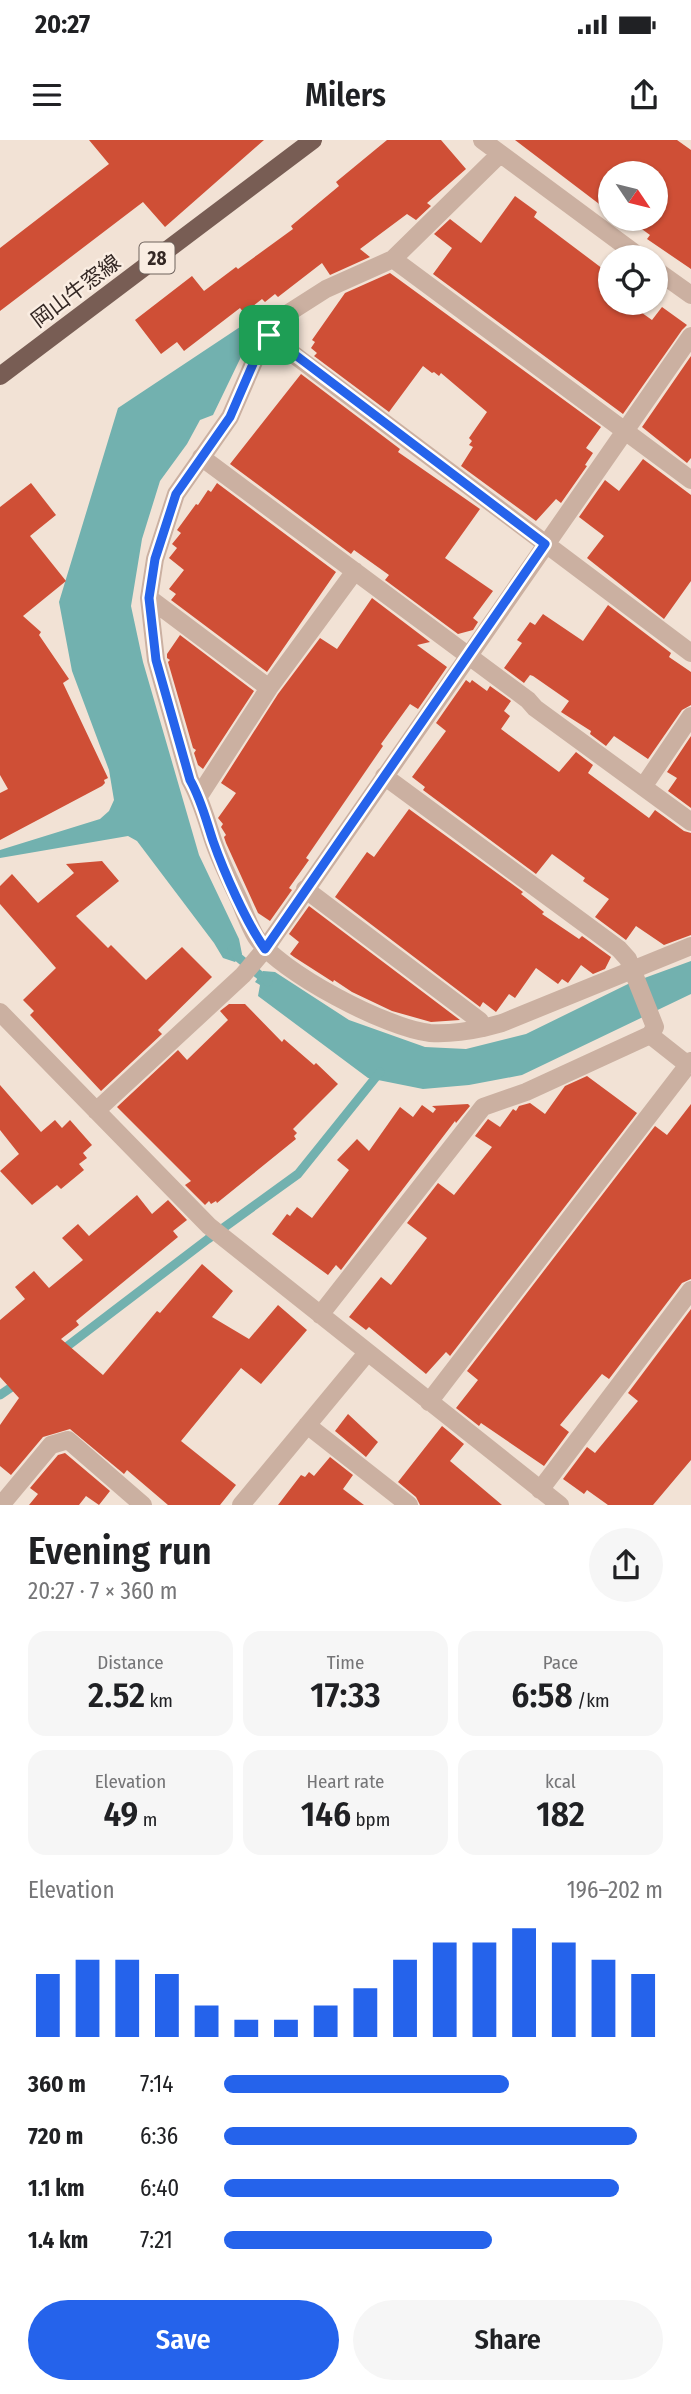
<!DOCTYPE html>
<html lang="en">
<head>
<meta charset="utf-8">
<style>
	:root { --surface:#fff; --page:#f6f6f6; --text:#202124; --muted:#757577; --accent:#2563eb }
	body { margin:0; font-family:"Fira Sans Condensed","Noto Sans JP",sans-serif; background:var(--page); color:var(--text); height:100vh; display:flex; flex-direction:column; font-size:26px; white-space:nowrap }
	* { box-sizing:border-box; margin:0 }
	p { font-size:23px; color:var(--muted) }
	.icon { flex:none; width:38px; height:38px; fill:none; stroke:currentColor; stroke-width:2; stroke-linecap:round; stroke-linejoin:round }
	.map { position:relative; height:1365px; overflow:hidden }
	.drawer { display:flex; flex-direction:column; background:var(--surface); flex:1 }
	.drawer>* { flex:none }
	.needle { width:46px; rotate:125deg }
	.tools { position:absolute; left:598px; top:21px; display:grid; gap:14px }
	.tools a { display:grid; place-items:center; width:70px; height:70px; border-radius:50%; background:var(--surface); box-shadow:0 2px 5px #0004; font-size:35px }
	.pin { position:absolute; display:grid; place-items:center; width:60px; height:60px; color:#fff; margin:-30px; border-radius:14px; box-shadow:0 4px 10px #0006 }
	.round { display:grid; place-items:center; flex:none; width:74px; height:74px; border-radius:37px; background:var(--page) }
	.summary { display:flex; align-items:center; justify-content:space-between; height:119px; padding:0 28px }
	h1 { font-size:38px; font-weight:600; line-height:52px }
	.figures { display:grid; grid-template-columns:repeat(3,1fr); gap:10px; height:119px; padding:7px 28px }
	.figures div { display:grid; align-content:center; border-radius:18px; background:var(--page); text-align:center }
	.figures b { font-size:35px; font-weight:600 }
	.figures small { font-size:19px; font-weight:400 }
	.figures p { font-size:19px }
	.chart { height:196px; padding:14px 28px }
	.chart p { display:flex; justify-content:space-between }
	.chart svg { width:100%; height:126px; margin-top:7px; stroke:var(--accent); stroke-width:6 }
	.primary-button { display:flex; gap:14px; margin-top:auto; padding:14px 28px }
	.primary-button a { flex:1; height:80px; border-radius:42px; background:var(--accent); color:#fff; font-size:28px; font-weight:600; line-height:80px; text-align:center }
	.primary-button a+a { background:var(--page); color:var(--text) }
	ul { padding:0 28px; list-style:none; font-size:23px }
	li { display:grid; grid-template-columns:112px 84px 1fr; align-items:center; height:52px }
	li i { height:18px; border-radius:9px; background:var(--accent) }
	.status { display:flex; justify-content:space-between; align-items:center; height:49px; padding:0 35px; background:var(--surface); direction:ltr }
	.status svg { height:19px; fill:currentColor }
	header { display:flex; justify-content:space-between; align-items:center; height:91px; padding:0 28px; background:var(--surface); font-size:32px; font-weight:600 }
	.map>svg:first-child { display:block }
	.water { fill:#72b1af }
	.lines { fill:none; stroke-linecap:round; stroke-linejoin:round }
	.stream { stroke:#72b1af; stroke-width:9 }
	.building { fill:#cf4f36 }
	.minor { stroke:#cbb0a1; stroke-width:18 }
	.primary { stroke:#785d54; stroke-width:18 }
	.route-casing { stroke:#fff; stroke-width:14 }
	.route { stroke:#2563eb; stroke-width:9 }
	.labels { text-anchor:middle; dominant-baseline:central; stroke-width:5; stroke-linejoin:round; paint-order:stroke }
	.shield { fill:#faede2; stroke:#6f635d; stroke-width:2 }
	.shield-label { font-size:19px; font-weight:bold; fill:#342824 }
	.street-label { font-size:21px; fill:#342824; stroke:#faede2 }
</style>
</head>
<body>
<div class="status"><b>20:27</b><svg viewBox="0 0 49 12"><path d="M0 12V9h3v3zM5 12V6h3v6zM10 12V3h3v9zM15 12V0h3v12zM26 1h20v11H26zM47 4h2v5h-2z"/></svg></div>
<header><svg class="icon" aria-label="menu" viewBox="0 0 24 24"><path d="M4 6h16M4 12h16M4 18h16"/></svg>Milers<svg class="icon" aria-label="share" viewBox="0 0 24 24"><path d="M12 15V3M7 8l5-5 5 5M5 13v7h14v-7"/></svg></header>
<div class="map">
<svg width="691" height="1365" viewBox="0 0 691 1365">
	<rect width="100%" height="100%" fill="#f2e2d5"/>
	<path class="water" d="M243,185l10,7 -40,83 -13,5 -13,24 -27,37 -18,58 -11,67 12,56 56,193 40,84 3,15 -7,8 -12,-4 -9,-15 -77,-102 -9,-5 -128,22v-8l100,-31 9,-8 5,-11 -5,-30 -37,-99 -13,-69 59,-194z
		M691,821v33l-169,81 -53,10 -46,4 -55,-11 -110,-82 2,-11 -5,-3 8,-11 12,1 74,48 76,27 41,2 60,-15 102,-50z"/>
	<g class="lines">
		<path class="stream" d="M232,809l7,9 29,24
			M61,1211l147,-112 90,-65 82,-102
			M0,1255l19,-13"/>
	</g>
	<path class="building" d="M89,0h175l-99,87 -22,-25 -143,109v-63l109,-84z
		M387,0h54l25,29 -39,34 4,3 -15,14 -9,-6 -47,35 10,8 -40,18 -8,-12 -44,34 -3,-3 -10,8 -3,-3 -18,14 -4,-5 -56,43 -7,-9 -16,12 -26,-34 57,-44 12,15 32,-24 2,2 55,-40 -2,-3 48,-40 -3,-4z
		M515,0h162l14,10v119l-44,-30 3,-4 -22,-16h28v-46h-45v40z
		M515,56l22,16 -3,5 77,58v28h17l24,17 10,-13 25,18 -5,5 -59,84 -190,-140 19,-26 -18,-14 16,-15 31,24z
		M390,133l211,154 -15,21 7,5 -8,12 2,1 -26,37 -5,-4 -20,22 -75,-55 12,-19 -4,-2 3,-4 -3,-3 18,-26 -46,-39 -2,3 -5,-4 -2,1 -9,-7 -34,46 -75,-56 3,-3 -6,-5 4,-6 -3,-2 33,-47z
		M691,216v102l-4,5 -45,-36z
		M301,234l99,75 -2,3 82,57 -35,49 48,33 -20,27 5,4 -5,8 -15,4 -73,-54 4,-5 -35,-25 -3,4 -121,-90z
		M643,319l48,36v86l-27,38 -77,-61 17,-22 -25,-19 26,-37 14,11z
		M31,343l25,32 -26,21 36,45 -43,35 18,16 -2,3 30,44 -6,4 45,95 -4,2 1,3 -3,3 -102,54v-47l8,-4 -8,-14v-268z
		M217,343l119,89 -69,100 -96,-72 5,-6 -7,-5 15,-19 -15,-12 8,-10 -5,-4 9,-11 -4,-3 19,-26 2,1 10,-15 3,2z
		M372,458l58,44 -13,3 30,22 -29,42 -8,-5 -29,40 2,2 -77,112 3,2 -20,28 3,2 -22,31 -12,-8 -32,-70 -2,-6 2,-2 -5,-8 2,-3 -5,-6 18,-25 -15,-10 57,-89 42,-56 17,11z
		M608,465l63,48 -2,4 22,15v33l-9,5 -34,49 -34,-23 -8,10 -16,-12 1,-3 -30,-19 8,-11 -36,-25 -3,-1 -6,8 -20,-15 18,-25 -5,-3 13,-18 5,3 8,-11 40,27z
		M180,495l74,56 -51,78 -5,-4 -4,-12 2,-3 -3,-2 -25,-86 2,-2 -3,-2v-4z
		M466,540l4,3 2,-3 15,11 3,-5 21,15 -7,10 6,5 -9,13 58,43 17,-20 17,13 -5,8 61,45 6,-8 29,21 7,2v102l-27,10 -28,-19 -10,14 -31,-23 14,-18 -26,-18 2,-3 -33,-24 -16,20 -113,-84 2,-3 -13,-10 34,-46 -10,-8z
		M691,596v72l-23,-17 9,-13 -10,-6z
		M409,669l114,83 -2,2 23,18 -2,2 37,25 3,-3 29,21 -6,12 -12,5 -12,-9 -13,18 -6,-4 -4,5 -22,-16 -21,30 -6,-4 -13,18 -13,-10 -3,5 -145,-110 32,-45 7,5z
		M102,721l17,20 -43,35 32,32 3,-3 35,35 36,-33 30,30 -54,53 4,4 -61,57 -71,-76 4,-4 -11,-11 33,-32 -56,-64v-18l12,-12 26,29 36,-30 -8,-9z
		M309,766l151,114 -29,2 -39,-11 -40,-19 -18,-12 -1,2 -39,-25 -4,-3 9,-12 -10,-8z
		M229,864h16l37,38 2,-3 30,26 2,-2 22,21 -45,45 4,4 -3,3 2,3 -79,64 -1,-2 -5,3 -2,-3 -4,4 -20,-20 6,-4 -74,-74 61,-57 9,10 41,-40 -8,-9z
		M587,936l50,37 -187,243 -4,-4 -20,22 -57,-47 -3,3 -17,-13 32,-40 10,8 36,-47 -20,-15 31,-40 16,12 38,-48 -17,-11 13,-17 12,8 13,-18 3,2 3,-5 11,-3 15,11 20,-28z
		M0,945l41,47 14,-12 7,8 8,-8 22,25 -9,8 4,5 -8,6 5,6 -23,19 -4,-4 -25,20 -32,-34 19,-17 -19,-24z
		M468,964l2,2 -14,17 -1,-2 -114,149 -5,-5 -8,10 -56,-41 15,-20 3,2 7,-9 15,11 37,-48 -12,-10 20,-21 12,12 31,-44 13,10 9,-12 11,8 3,-4 -4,-3z
		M691,964v175l-9,4 -73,96 -7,-5 -42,51 9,7 -25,34 -63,-43 -2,3 -23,-18 22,-28 -11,-9 188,-245 12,9z
		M137,1055l15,19 16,-14 19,20 -14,11 5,6 -102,84 3,4 -18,14 42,36 54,-64 3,2 42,-49 31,27 -21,26 37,22 29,-34 29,25 -46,54 -20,-16 -60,73 55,44 -16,20h-52l-41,-35 -3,4 -54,-45 -27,8 -32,38 -11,-9v-41l19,-27 -19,-21v-57l25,-21 -10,-12 19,-16 15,17 34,-28 -21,-22 16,-14 11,12z
		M691,1169v151l-38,45h-45l-21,-15 -3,4 -21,-15 24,-32 8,6 43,-52 -10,-8z
		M348,1274l30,28 -12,15 -31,-26z
		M442,1286l22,18 -14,17 52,44h-82l-4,-8 -18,-15z
		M65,1313l45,38 -11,14 -13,-9 -7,9h-50l9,-11 -8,-6 28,-33z
		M330,1317l23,18 -10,14 21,16h-86l23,-30 4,2 4,-5 5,4z"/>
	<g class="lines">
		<path class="minor" d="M482,0l158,117
			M393,119l298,221
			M656,130l35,25
			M269,196l422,317
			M201,317l327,243 7,8 156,114
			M149,458l120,90
			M643,647l48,-71
			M199,656l70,-108 86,-117
			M305,749l175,132 3,7 19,-5 189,-77
			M0,872l209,214 351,279
			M483,888c-18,4 -35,6 -53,5 -42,-4 -151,-61 -174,-96 -8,-13 -13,-30 -20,-44 -8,-17 -17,-35 -23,-53 -7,-21 -12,-41 -23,-60l-34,-120 -7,-62 6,-39 21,-65 54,-77 26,-60 23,-38 47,-30 67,-30 107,-105
			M650,895l38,30
			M96,971l147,-136 22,-26 426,-613
			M320,1175l163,-208 43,-15 124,-57 5,-8 -27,-68 -9,-10 -235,-173
			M429,1262l262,-341
			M307,1285l102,80
			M540,1350l151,-200
			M1,1365l50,-60 17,-5 75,65
			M241,1365l126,-152"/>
		<path class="primary" d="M0,236l313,-236"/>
	</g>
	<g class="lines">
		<defs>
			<path id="route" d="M269,195l276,209 -280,405c-19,-27 -41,-77 -52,-108 -7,-21 -12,-42 -23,-61l-34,-120 -7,-62 6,-39 21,-65 54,-77 26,-60z"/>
		</defs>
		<use href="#route" class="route-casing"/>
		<use href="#route" class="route"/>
	</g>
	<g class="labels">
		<rect class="shield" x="139.5" y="102.5" width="35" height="31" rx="5"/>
		<g class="shield-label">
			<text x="157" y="118">28</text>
		</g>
		<g class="street-label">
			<text transform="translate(76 151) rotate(-37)">岡山牛窓線</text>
		</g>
	</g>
</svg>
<div class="tools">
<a><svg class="needle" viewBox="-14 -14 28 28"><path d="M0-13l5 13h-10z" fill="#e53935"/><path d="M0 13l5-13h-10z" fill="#757577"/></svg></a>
<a><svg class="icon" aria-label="locate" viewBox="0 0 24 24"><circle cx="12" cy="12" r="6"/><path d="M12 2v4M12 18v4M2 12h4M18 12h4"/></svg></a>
</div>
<div class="pin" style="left:269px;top:195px;background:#1e9e55"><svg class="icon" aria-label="arrive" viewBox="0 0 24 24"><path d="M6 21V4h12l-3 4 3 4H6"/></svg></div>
</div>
<section class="drawer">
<div class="summary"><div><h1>Evening run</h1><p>20:27 · 7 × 360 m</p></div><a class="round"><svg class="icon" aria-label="share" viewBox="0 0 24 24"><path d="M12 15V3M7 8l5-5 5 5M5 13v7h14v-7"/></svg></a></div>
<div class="figures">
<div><p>Distance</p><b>2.52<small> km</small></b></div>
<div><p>Time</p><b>17:33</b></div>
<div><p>Pace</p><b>6:58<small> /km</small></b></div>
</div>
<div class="figures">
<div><p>Elevation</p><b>49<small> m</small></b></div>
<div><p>Heart rate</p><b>146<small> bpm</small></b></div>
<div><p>kcal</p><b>182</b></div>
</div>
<div class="chart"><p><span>Elevation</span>196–202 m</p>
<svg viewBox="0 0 160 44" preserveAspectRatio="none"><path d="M5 44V22M15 44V17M25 44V17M35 44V22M45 44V33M55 44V38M65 44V38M75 44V33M85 44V27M95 44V17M105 44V11M115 44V11M125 44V6M135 44V11M145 44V17M155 44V22"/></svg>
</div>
<ul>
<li><b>360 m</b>7:14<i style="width:65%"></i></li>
<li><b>720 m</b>6:36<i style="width:94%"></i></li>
<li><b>1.1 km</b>6:40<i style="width:90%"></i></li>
<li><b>1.4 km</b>7:21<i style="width:61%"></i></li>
</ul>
<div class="primary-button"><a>Save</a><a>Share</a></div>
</section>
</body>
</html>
